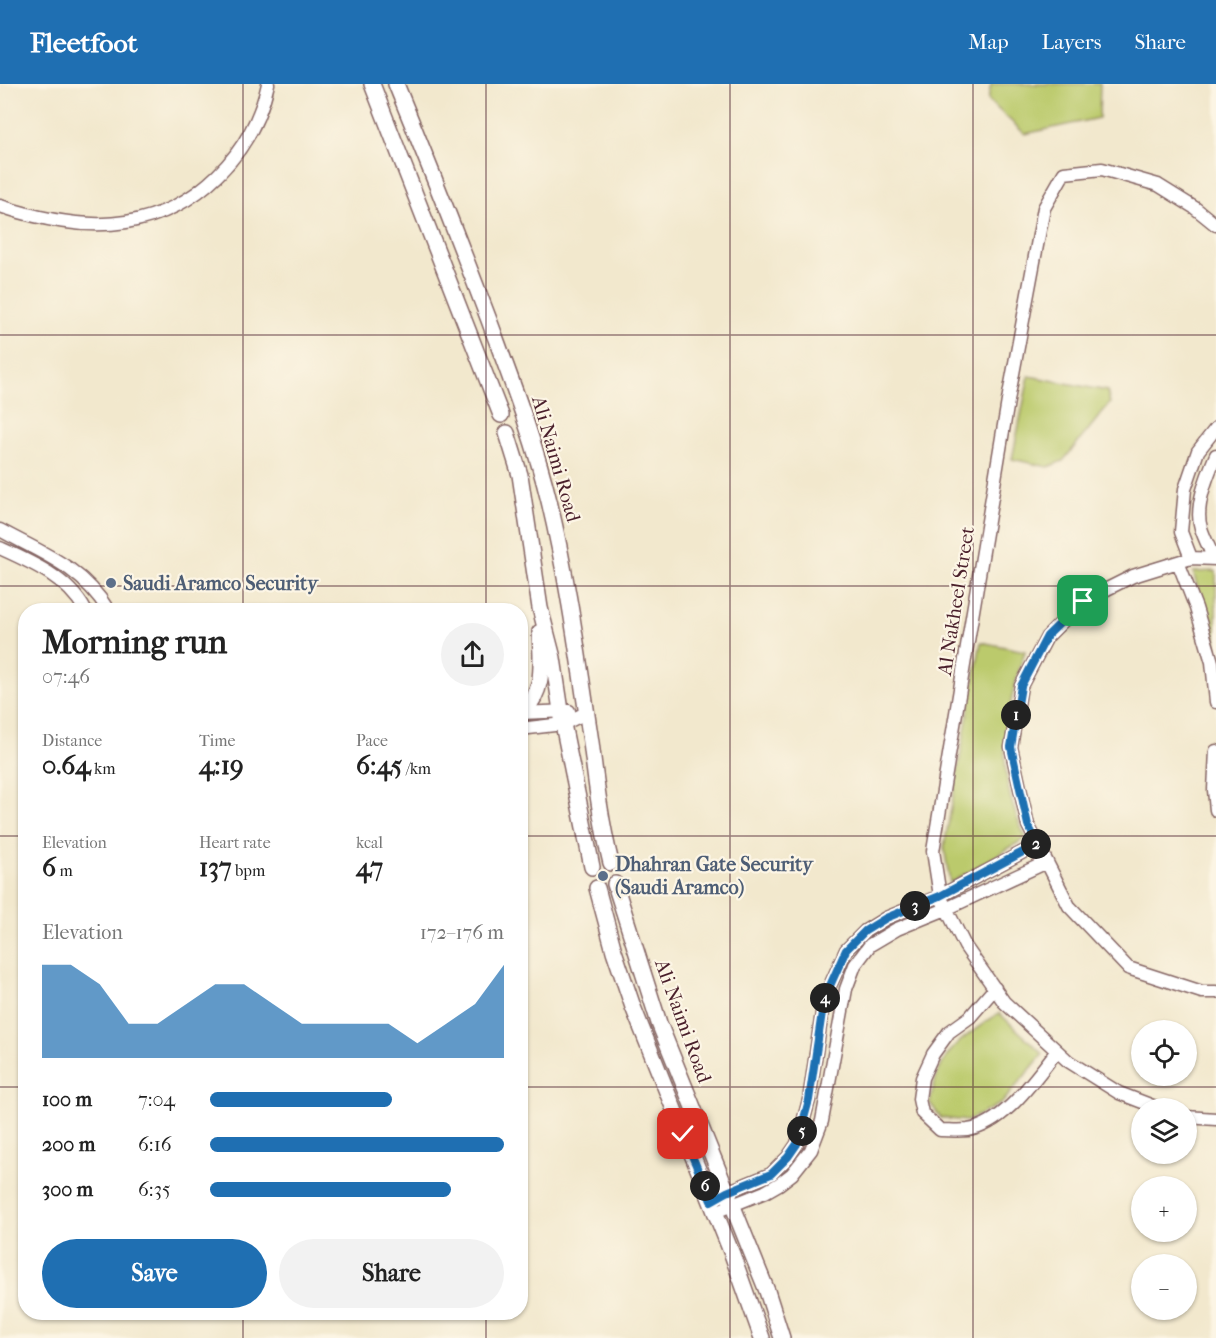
<!DOCTYPE html>
<html lang="en">
<head>
<meta charset="utf-8">
<style>
	:root { --surface:#fff; --page:#f2f2f2; --text:#222; --muted:#767676; --accent:#1f6fb2 }
	body { margin:0; font-family:"IM FELL French Canon",serif; background:var(--page); color:var(--text); height:100vh; display:flex; flex-direction:column; font-size:22px; white-space:nowrap }
	* { box-sizing:border-box; margin:0 }
	p { font-size:20px; color:var(--muted) }
	.icon { flex:none; width:33px; height:33px; fill:none; stroke:currentColor; stroke-width:2; stroke-linecap:round; stroke-linejoin:round }
	.map { position:relative; flex:1; overflow:hidden }
	.drawer { position:absolute; left:18px; top:519px; width:510px; height:717px; display:flex; flex-direction:column; background:var(--surface); border-radius:24px; box-shadow:0 2px 4px #0004 }
	.drawer>* { flex:none }
	.buttons { position:absolute; left:1131px; top:936px; display:grid; gap:12px }
	.buttons a { display:grid; place-items:center; width:66px; height:66px; border-radius:50%; background:var(--surface); box-shadow:0 2px 4px #0004; font-size:30px }
	.pin { position:absolute; display:grid; place-items:center; width:51px; height:51px; color:#fff; margin:-26px; border-radius:12px; box-shadow:0 3px 9px #0006 }
	.km { position:absolute; width:30px; height:30px; margin:-15px; border-radius:50%; background:#222; color:#fff; font-size:16px; line-height:30px; text-align:center }
	.round { display:grid; place-items:center; flex:none; width:63px; height:63px; border-radius:32px; background:var(--page) }
	.summary { display:flex; align-items:center; justify-content:space-between; height:102px; padding:0 24px }
	h1 { font-size:33px; font-weight:700; line-height:45px }
	.metrics { display:grid; grid-template-columns:repeat(3,1fr); gap:9px; height:102px; padding:6px 24px }
	.metrics div { display:grid; align-content:center }
	.metrics b { font-size:26px; font-weight:700 }
	.metrics small { font-size:16px; font-weight:400 }
	.metrics p { font-size:16px }
	.chart { height:168px; padding:12px 24px }
	.chart p { display:flex; justify-content:space-between }
	.chart svg { width:100%; height:108px; margin-top:6px; fill:var(--accent); opacity:.7 }
	.cta { display:flex; gap:12px; margin-top:auto; padding:12px 24px }
	.cta a { flex:1; height:69px; border-radius:36px; background:var(--accent); color:#fff; font-size:24px; font-weight:700; line-height:69px; text-align:center }
	.cta a+a { background:var(--page); color:var(--text) }
	ul { padding:0 24px; list-style:none; font-size:20px }
	li { display:grid; grid-template-columns:96px 72px 1fr; align-items:center; height:45px }
	li i { height:15px; border-radius:8px; background:var(--accent) }
	header { display:flex; align-items:center; gap:36px; box-sizing:border-box; height:84px; padding:0 30px; background:var(--accent); color:#fff }
	header strong { font-size:28px }
	nav { display:flex; gap:33px; margin-inline-start:auto; font-size:21px }
	.map>svg:first-child { display:block }
	.green { fill:#bbca6c; stroke:#82744c; stroke-width:1.5 }
	.lines { fill:none; stroke-linecap:round; stroke-linejoin:round }
	.minor-casing { stroke:#856564; stroke-width:15 }
	.major-casing { stroke:#856564; stroke-width:18 }
	.minor { stroke:#fff; stroke-width:12 }
	.major { stroke:#fff; stroke-width:15 }
	.route-casing { stroke:#fff; stroke-width:12 }
	.route { stroke:#1f6fb2; stroke-width:8 }
	.grid { fill:none; stroke:#4a1f2b; stroke-width:1.5; stroke-opacity:0.55 }
	.service-dot { fill:#5c6f8a; stroke:#fcf5e5; stroke-width:2 }
	.labels { text-anchor:middle; dominant-baseline:central; stroke-width:4.5; stroke-linejoin:round; paint-order:stroke }
	.street-label { font-size:20px; fill:#4a1f2b; stroke:#fcf5e5 }
	.service-label { font-size:20px; font-weight:bold; fill:#4e5e75; stroke:#fcf5e5; text-anchor:start }
</style>
</head>
<body>
<header>
<strong>Fleetfoot</strong>
<nav><a>Map</a><a>Layers</a><a>Share</a></nav>
</header>
<div class="map">
<svg width="1216" height="1254" viewBox="0 0 1216 1254">
	<rect width="100%" height="100%" fill="#fcf5e5"/>
	<filter id="ink" filterUnits="userSpaceOnUse"><feTurbulence type="fractalNoise" baseFrequency=".0167" numOctaves="2"/><feDisplacementMap in="SourceGraphic" scale="12" xChannelSelector="R" yChannelSelector="G"/><feConvolveMatrix kernelMatrix="1 2 1 2 8 2 1 2 1" color-interpolation-filters="sRGB"/></filter>
	<filter id="wash" filterUnits="userSpaceOnUse"><feTurbulence type="fractalNoise" baseFrequency=".008" numOctaves="4" result="noise"/><feDisplacementMap in="SourceGraphic" scale="24" xChannelSelector="R" yChannelSelector="G"/><feGaussianBlur stdDeviation="1.35" result="paint"/><feColorMatrix in="noise" values="0 0 0 0 0 0 0 0 0 0 0 0 0 0 0 0 0 1.4 0 .05"/><feComposite in="paint" operator="in"/></filter>
	<g filter="url(#wash)">
		<rect width="100%" height="100%" fill="#f2e8cd"/>
		<path class="green" d="M991,0h109l-1,34 -74,16 -37,-34z
			M1029,292l78,15 3,12 -47,58 -15,6 -36,-8z
			M1216,487v79l-23,-78z
			M981,558l44,9c-22,67 -32,122 1,187l-76,45 -6,-36z
			M999,929l44,41 -41,49 -35,18 -26,-3 -11,-15c9,-52 28,-62 69,-90z"/>
	</g>
	<g filter="url(#ink)">
		<g class="lines">
			<defs>
				<path id="minor" d="M0,122c40,13 84,23 126,16 71,-11 127,-69 142,-138
					M0,446c42,23 82,37 108,80
					M0,464c31,14 68,30 85,62
					M1191,474l-10,-26 4,-43 13,-38 18,-23
					M1214,475c-4,-10 -10,-21 -13,-31 -7,-21 7,-54 15,-73
					M1216,475l-25,-1 -58,18 -50,25 -36,36 -26,49 -10,61 17,78 41,81 59,62 74,24h14
					M1178,478l18,46 16,54 4,40
					M520,629l49,-2
					M520,645l43,-5 23,-11
					M1216,667l-2,39 2,20
					M995,904l-25,29 -21,15 -16,22 -11,24 -3,21 3,14 18,17c9,0 19,1 28,0 37,-6 67,-52 89,-79
					M1158,1024l-39,-15 -51,-32 -64,-59 -39,-56 -25,-50 -7,-45 76,-456 35,-187 20,-35 38,-4 56,16 37,23 21,17
					M1186,1033l30,2
					M711,1117l16,-9 44,-18 17,-17 9,-13 12,-44 15,-101 22,-49 19,-19 21,-13 54,-22 98,-52
					M715,1128l50,-20 14,-8 13,-10 19,-24 11,-29 24,-132 9,-24 15,-20 27,-16 49,-20 101,-47"/>
				<path id="major" d="M372,0l129,331
					M396,0c32,78 63,157 93,236 22,60 45,119 60,181 19,79 30,161 42,241 5,41 10,81 20,121
					M507,349l13,42 20,133 13,50 10,66 29,143
					M523,629c23,-25 18,-49 17,-81
					M615,800l44,139 108,268 15,47
					M597,804l17,63 19,56 99,247 30,84"/>
			</defs>
			<use href="#minor" class="minor-casing"/>
			<use href="#major" class="major-casing"/>
			<use href="#minor" class="minor"/>
			<use href="#major" class="major"/>
		</g>
	</g>
	<g class="lines" filter="url(#ink)">
		<defs>
			<path id="route" d="M683,1050l28,67 16,-9 44,-18 17,-17 9,-13 12,-44 15,-101 22,-49 19,-19 21,-13 54,-22 98,-52 -10,-19 -17,-78 10,-61 26,-50 36,-35"/>
		</defs>
		<use href="#route" class="route-casing"/>
		<use href="#route" class="route"/>
	</g>
	<path class="grid" d="M243,0v526M486,0v526M730,0v1254M973,0v1254M0,251h1216M0,502h1216M0,752h26M520,752h696M0,1003h26M520,1003h696M243,1228v26M486,1228v26"/>
	<g class="service-dot">
		<circle cx="111" cy="499" r="6"/>
		<circle cx="603" cy="792" r="6"/>
	</g>
	<g class="labels">
		<g class="street-label">
			<text transform="translate(556 375) rotate(74)">Ali Naimi Road</text>
			<text transform="translate(956 517) rotate(-81)">Al Nakheel Street</text>
			<text transform="translate(683 937) rotate(70)">Ali Naimi Road</text>
		</g>
		<g class="service-label">
			<text x="123" y="499">Saudi Aramco Security</text>
			<text x="615" y="780">Dhahran Gate Security<tspan x="615" dy="23">(Saudi Aramco)</tspan></text>
		</g>
	</g>
</svg>
<div class="buttons">
<a><svg class="icon" aria-label="locate" viewBox="0 0 24 24"><circle cx="12" cy="12" r="6"/><path d="M12 2v4M12 18v4M2 12h4M18 12h4"/></svg></a>
<a><svg class="icon" aria-label="layers" viewBox="0 0 24 24"><path d="M12 4l9 5-9 5-9-5zM3 14l9 5 9-5"/></svg></a>
<a>+</a>
<a>−</a>
</div>
<div class="pin" style="left:1083px;top:517px;background:#1e9e55"><svg class="icon" aria-label="arrive" viewBox="0 0 24 24"><path d="M6 21V4h12l-3 4 3 4H6"/></svg></div>
<div class="pin" style="left:683px;top:1050px;background:#d93025"><svg class="icon" aria-label="check" viewBox="0 0 24 24"><path d="M5 12l5 5 9-10"/></svg></div>
<b class="km" style="left:1016px;top:631px">1</b>
<b class="km" style="left:1036px;top:760px">2</b>
<b class="km" style="left:915px;top:822px">3</b>
<b class="km" style="left:825px;top:914px">4</b>
<b class="km" style="left:802px;top:1047px">5</b>
<b class="km" style="left:705px;top:1102px">6</b>
<section class="drawer">
<div class="summary"><div><h1>Morning run</h1><p>07:46</p></div><a class="round"><svg class="icon" aria-label="share" viewBox="0 0 24 24"><path d="M12 15V3M7 8l5-5 5 5M5 13v7h14v-7"/></svg></a></div>
<div class="metrics">
<div><p>Distance</p><b>0.64<small> km</small></b></div>
<div><p>Time</p><b>4:19</b></div>
<div><p>Pace</p><b>6:45<small> /km</small></b></div>
</div>
<div class="metrics">
<div><p>Elevation</p><b>6<small> m</small></b></div>
<div><p>Heart rate</p><b>137<small> bpm</small></b></div>
<div><p>kcal</p><b>47</b></div>
</div>
<div class="chart"><p><span>Elevation</span>172–176 m</p>
<svg viewBox="0 0 160 44" preserveAspectRatio="none"><path d="M0 44V6L10 6L20 14L30 30L40 30L50 22L60 14L70 14L80 22L90 30L100 30L110 30L120 30L130 38L140 30L150 22L160 6V44z"/></svg>
</div>
<ul>
<li><b>100 m</b>7:04<i style="width:62%"></i></li>
<li><b>200 m</b>6:16<i style="width:100%"></i></li>
<li><b>300 m</b>6:35<i style="width:82%"></i></li>
</ul>
<div class="cta"><a>Save</a><a>Share</a></div>
</section>
</div>
</body>
</html>
